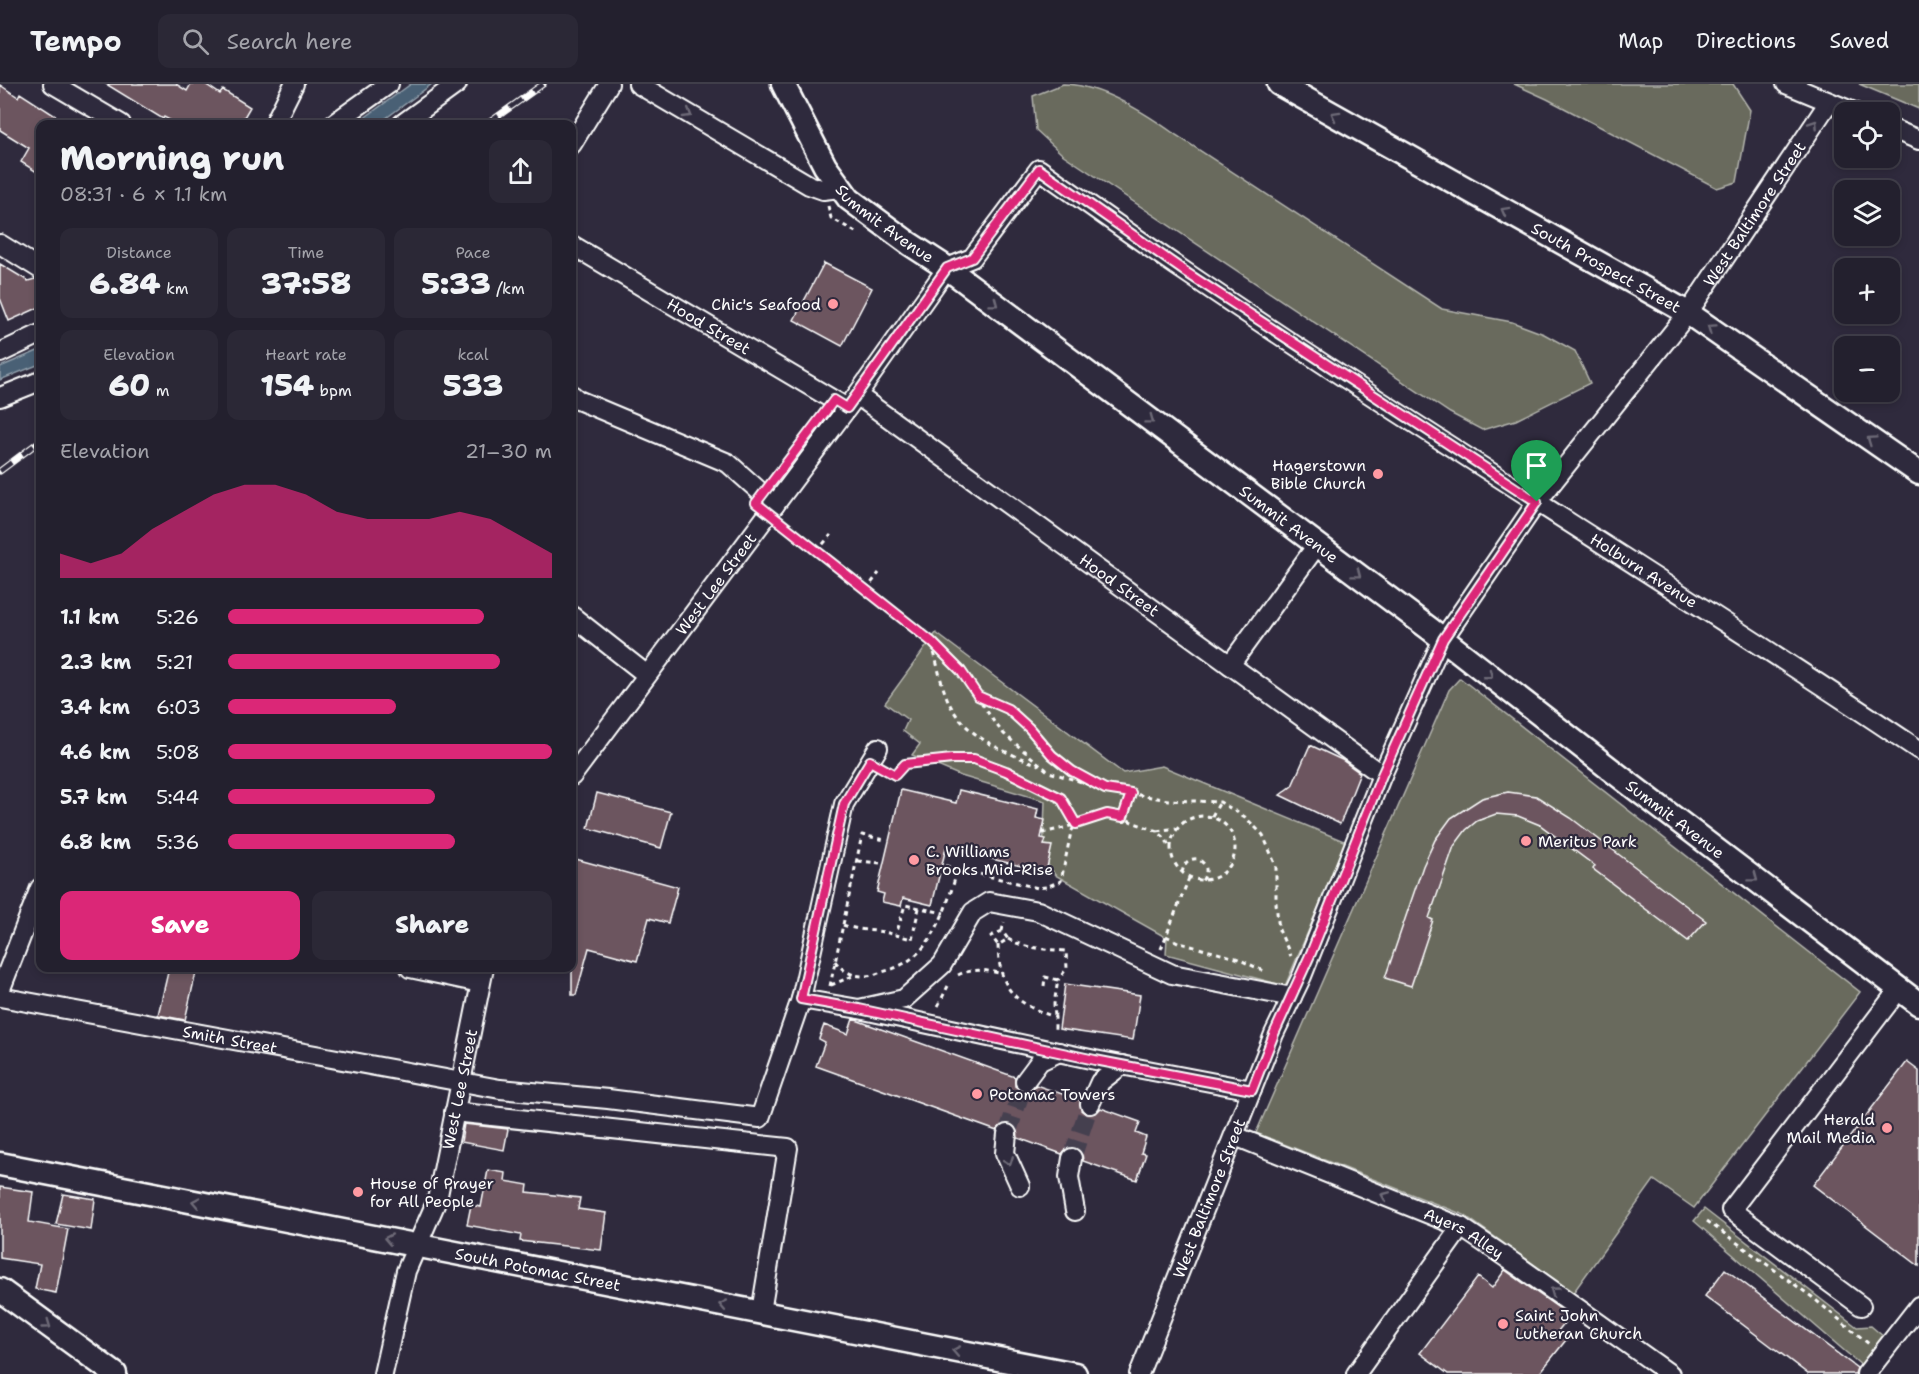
<!DOCTYPE html>
<html lang="en">
<head>
<meta charset="utf-8">
<style>
	:root { --surface:#23202e; --page:#2b2836; --text:#f1f3f6; --muted:#a3a3aa; --line:#403e4a; --accent:#db2777 }
	body { margin:0; font-family:"Shantell Sans",sans-serif; background:var(--page); color:var(--text); height:100vh; display:flex; flex-direction:column; font-size:22px; white-space:nowrap }
	* { box-sizing:border-box; margin:0 }
	p { font-size:20px; color:var(--muted) }
	.icon { flex:none; width:33px; height:33px; fill:none; stroke:currentColor; stroke-width:2; stroke-linecap:round; stroke-linejoin:round }
	.map { position:relative; flex:1; overflow:hidden }
	.side { position:absolute; left:36px; top:36px; width:540px; height:852px; display:flex; flex-direction:column; background:var(--surface); border-radius:12px; box-shadow:0 3px 9px #0003,0 0 0 2px var(--line) }
	.side>* { flex:none }
	.fabs { position:absolute; left:1834px; top:18px; display:grid; gap:12px }
	.fabs a { display:grid; place-items:center; width:66px; height:66px; border-radius:12px; background:var(--surface); box-shadow:0 3px 9px #0003,0 0 0 2px var(--line); font-size:30px }
	.pin { position:absolute; display:grid; place-items:center; width:51px; height:51px; color:#fff; margin:-62px -26px; border-radius:50% 50% 50% 0; rotate:-45deg; box-shadow:0 0 6px #0007 }
	.pin .icon { rotate:45deg }
	.round { display:grid; place-items:center; flex:none; width:63px; height:63px; border-radius:12px; background:var(--page) }
	.summary { display:flex; align-items:center; justify-content:space-between; height:102px; padding:0 24px }
	h1 { font-size:33px; font-weight:800; line-height:45px }
	.metrics { display:grid; grid-template-columns:repeat(3,1fr); gap:9px; height:102px; padding:6px 24px }
	.metrics div { display:grid; align-content:center; border-radius:12px; background:var(--page); text-align:center }
	.metrics b { font-size:30px; font-weight:800 }
	.metrics small { font-size:16px; font-weight:400 }
	.metrics p { font-size:16px }
	.chart { height:168px; padding:12px 24px }
	.chart p { display:flex; justify-content:space-between }
	.chart svg { width:100%; height:108px; margin-top:6px; fill:var(--accent); opacity:.7 }
	.button { display:flex; gap:12px; margin-top:auto; padding:12px 24px }
	.button a { flex:1; height:69px; border-radius:12px; background:var(--accent); color:#fff; font-size:24px; font-weight:800; line-height:69px; text-align:center }
	.button a+a { background:var(--page); color:var(--text) }
	ul { padding:0 24px; list-style:none; font-size:20px }
	li { display:grid; grid-template-columns:96px 72px 1fr; align-items:center; height:45px }
	li i { height:15px; border-radius:8px; background:var(--accent) }
	header { display:flex; align-items:center; gap:36px; box-sizing:border-box; height:84px; padding:0 30px; background:var(--surface); border-bottom:2px solid var(--line) }
	header strong { font-size:28px }
	nav { display:flex; gap:33px; margin-inline-start:auto; font-size:21px }
	.search { width:420px; height:54px; background:var(--page); display:flex; align-items:center; gap:15px; box-sizing:border-box; padding:0 21px; border-radius:12px; color:var(--muted); font-size:22px }
	.map>svg:first-child { display:block }
	.green { fill:#696b5d; stroke:#b4b5ae; stroke-width:1.5 }
	.water { fill:#4a6075; stroke:#92a0ac; stroke-width:1.5 }
	.building { fill:#6c545f; stroke:#fff; stroke-width:1.5 }
	.lines { fill:none; stroke-linecap:round; stroke-linejoin:round }
	.minor-tunnel { stroke:#443f50; stroke-width:18; stroke-dasharray:18 9; stroke-linecap:butt }
	.minor-casing { stroke:#fff; stroke-width:22 }
	.major-casing { stroke:#fff; stroke-width:27 }
	.path { stroke:#fff; stroke-width:3; stroke-dasharray:4.5 4.5; stroke-linecap:butt }
	.minor { stroke:#2f2a3d; stroke-width:18 }
	.major { stroke:#2f2a3d; stroke-width:22 }
	.rail-casing { stroke:#fff; stroke-width:7 }
	.rail { stroke:#2f2a3d; stroke-width:4.5; stroke-dasharray:14; stroke-linecap:butt }
	.oneway { stroke:#6d6a77 }
	.route-casing { stroke:#fff; stroke-width:12 }
	.route { stroke:#db2777; stroke-width:8 }
	.poi-dot { fill:#ff9aa2; stroke:#2f2a3d; stroke-width:2 }
	.labels { text-anchor:middle; dominant-baseline:central; stroke-width:4.5; stroke-linejoin:round; paint-order:stroke }
	.street-label { font-size:16px; fill:#fff; stroke:#2f2a3d }
	.poi-label { font-size:16px; fill:#fff; stroke:#2f2a3d; text-anchor:start }
</style>
</head>
<body>
<header>
<strong>Tempo</strong>
<div class="search"><svg class="icon" aria-label="search" viewBox="0 0 24 24"><circle cx="10" cy="10" r="6"/><path d="M15 15l6 6"/></svg>Search here</div>
<nav><a>Map</a><a>Directions</a><a>Saved</a></nav>
</header>
<div class="map">
<svg width="1919" height="1290" viewBox="0 0 1919 1290">
	<rect width="100%" height="100%" fill="#2f2a3d"/>
	<filter id="ink" filterUnits="userSpaceOnUse"><feTurbulence type="fractalNoise" baseFrequency=".0167" numOctaves="2"/><feDisplacementMap in="SourceGraphic" scale="12" xChannelSelector="R" yChannelSelector="G"/><feConvolveMatrix kernelMatrix="1 2 1 2 8 2 1 2 1" color-interpolation-filters="sRGB"/></filter>
	<g filter="url(#ink)">
		<path class="green" d="M1063,0c37,0 84,30 113,51l266,174 70,13 32,12 31,17 15,32 -74,37 -34,10 -32,-17 -388,-259 -26,-24 -3,-34z
			M1514,0h219l17,26 -13,72 -20,6 -170,-89z
			M1859,0h60v25z
			M936,549l187,140 39,-7 184,76 -61,144 -119,-32 1,-16 -112,-63 -12,-17 2,-57 -84,-25 -49,-21 8,-11 -17,-13 5,-11 -23,-17z
			M1460,594l400,314 -166,216 -40,-28 -81,113 -109,-78 -208,-82 193,-443z
			M1704,1125l153,118 14,-1 13,11 -22,29 -168,-145z"/>
		<path class="water" d="M411,0h21l-54,40h-22z
			M40,266v14l-40,16v-13z"/>
		<path class="building" d="M106,0h70l11,7 4,-7h14l15,10 3,-4 27,17 -10,17h-63l-13,-7 -1,2z
			M0,1l18,12 2,-4 48,31h-28v50l-19,-12 8,-14 -29,-18z
			M824,179l48,25 -30,58 -48,-26z
			M0,180l28,17 7,-2 5,1v27l-31,14 -9,-23z
			M1310,661l32,15 18,13 -20,51 -60,-29 12,-9z
			M901,706l55,13 3,-13 79,19 -2,9 9,2 -4,18 5,1 -2,6 8,1 -6,26 -100,-24 -14,57 -29,-7 -2,8 -19,-4 2,-8 -7,-2z
			M1508,708l28,4 35,22 135,103 -18,20 -95,-72 2,-3 -55,-41 -22,-9 -22,-2 -19,7 -11,9 -12,16 -25,72 4,2 -22,66 -26,-8 38,-112 12,-26 16,-22 31,-20z
			M597,709l74,19 -10,36 -73,-20z
			M572,774l106,29 -10,36 -19,-5 -12,43 -48,-13 -13,47h-4z
			M169,884h28l-12,52 -27,-5z
			M1065,900l75,11 -7,45 -74,-11z
			M853,935l162,58v9l8,6 7,-1 6,-6 44,15 1,10 5,4 10,-1 5,-5 39,14 -4,11 10,4 -5,16 5,1 -9,26 -54,-19 -1,-8 -8,-6 -7,1 -5,6 -44,-16 -1,-9 -8,-6 -7,1 -5,7 -181,-65 9,-24 -6,-3 5,-14 24,9z
			M1907,978l12,9v195l-106,-81z
			M464,1040l44,5 -4,21 -43,-8z
			M488,1086l18,3 -1,8 23,4 -1,7 53,6 -2,11 28,4 -5,37 -81,-9 1,-6 -54,-10 4,-20 10,2z
			M0,1103l33,5 -4,30 39,7 -12,64 -21,-4 5,-25 -40,-6z
			M63,1110l32,5 -4,31 -35,-6z
			M1725,1185l132,99 -2,6h-47l-103,-78z
			M1505,1186l65,46 -13,16 9,8 -27,34h-91l-28,-21 58,-76 14,11z"/>
		<g class="lines">
			<path class="minor-tunnel" d="M1007,1050l18,-53
				M1072,1074l18,-54"/>
			<defs>
				<g id="minor">
					<path d="M53,0l68,40"/>
					<path d="M638,0l171,101 14,5 17,-2"/>
					<path d="M1786,0l68,28"/>
					<path d="M274,40l20,-40"/>
					<path d="M333,40l56,-40"/>
					<path d="M402,40l55,-40"/>
					<path d="M1890,44l29,12"/>
					<path d="M572,60l37,-60"/>
					<path d="M0,160l40,25"/>
					<path id="s1" d="M572,161l275,163"/>
					<path d="M0,269l40,-19"/>
					<path d="M572,311l6,5 150,63 47,42"/>
					<path id="s2" d="M857,311l525,380"/>
					<path d="M0,313l40,-16"/>
					<path d="M572,532l75,59"/>
					<path d="M1230,581l87,-120"/>
					<path id="s3" d="M572,692l285,-381 90,-127 25,-10 67,-89c49,35 98,70 148,104 241,164 490,314 732,477"/>
					<path d="M410,884l70,15"/>
					<path d="M0,907l40,-103"/>
					<path id="s4" d="M0,913l500,92 108,10 152,19 41,-119 43,-195 34,-56"/>
					<path d="M801,915l58,10 236,51 157,30"/>
					<path d="M859,925l45,-10 38,-34 31,-53 16,-10 49,9 134,63 120,23"/>
					<path d="M1025,997l15,-20 19,-9"/>
					<path d="M1090,1020l10,-22 22,-17"/>
					<path d="M454,1028l334,36 -27,164"/>
					<path d="M1007,1050l-2,19 15,33"/>
					<path id="s5" d="M1235,1052l226,91 56,38 153,109"/>
					<path d="M1072,1074l-3,19 6,34"/>
					<path d="M1861,1222l-130,-96 168,-221"/>
					<path id="s6" d="M383,1290l23,-103 31,-71 47,-232"/>
					<path id="s7" d="M1139,1290l135,-340 28,-58 80,-201 61,-136 94,-137 151,-189 141,-211"/>
					<path d="M1356,1290l105,-147"/>
					<path d="M1866,1290l53,-68"/>
				</g>
				<g id="major">
					<path id="s8" d="M783,0l42,82 24,33 61,45 37,24 483,361 193,150 296,225"/>
					<path id="s9" d="M1279,0l409,229 231,160"/>
					<path id="s10" d="M0,1080l1075,210"/>
					<path d="M0,1206l115,84"/>
				</g>
			</defs>
			<use href="#minor" class="minor-casing"/>
			<use href="#major" class="major-casing"/>
			<path class="path" d="M828,122l3,12 28,16
				M782,440l119,93 47,40 13,14 33,51 10,12 45,38 56,17 63,11 52,2 25,15 18,18 13,31v37l3,27 12,26
				M817,467l14,-16
				M866,506l13,-17
				M932,560c5,18 8,37 15,54 15,38 57,54 92,67
				M979,612c20,9 37,17 51,33 7,9 12,18 21,25 16,14 34,21 51,33
				M885,685l10,6 10,-11 47,-5h22l32,12 55,27 15,26 -5,8 -10,49 -15,6 -8,1 -96,-23
				M1171 764a32 32 0 1 1 64 0a32 32 0 1 1-64 0Z
				M1212,732l8,-14
				M1123,733l8,-24
				M1157,747l19,-3
				M1042,749l22,-5 43,-14 16,3 9,5 25,9 9,8 3,8
				M858,777l22,2
				M1182,789c2,-10 6,-15 16,-14 10,6 10,13 4,22
				M919,824l-7,31 -16,-4 9,-30 39,8
				M843,841c20,7 33,4 53,10
				M1002,847l-11,5 7,9 10,-6 -6,-8 2,-9
				M1166,852l14,7 56,15 30,14
				M1008,855c18,10 37,10 58,12l1,17 -9,12
				M998,861c1,44 17,59 57,72v12
				M1161,865l28,-71
				M835,877c10,14 26,18 41,13 8,-3 16,-4 23,-8 37,-17 48,-62 59,-97
				M958,891c14,-7 29,-5 45,-1
				M831,901l22,-9
				M830,902l32,-151 23,5
				M1044,902l1,-9 13,3 -4,24 1,13
				M938,922l10,-20
				M1707,1137l105,76 57,47"/>
			<use href="#minor" class="minor"/>
			<use href="#major" class="major"/>
			<defs>
				<path id="rail" d="M487,40l56,-40
					M0,387l40,-30"/>
			</defs>
			<use href="#rail" class="rail-casing"/>
			<use href="#rail" class="rail"/>
		</g>
		<defs><path id="oneway-chevron" d="M-2-3.5L2.5 0L-2 3.5" fill="none" stroke-width="1.6" stroke-linecap="round" stroke-linejoin="round" transform="scale(1.5)"/></defs>
		<g class="oneway">
			<use href="#oneway-chevron" transform="translate(688 30) rotate(31)"/>
			<use href="#oneway-chevron" transform="translate(1335 31) rotate(-151)"/>
			<use href="#oneway-chevron" transform="translate(1814 40) rotate(-56)"/>
			<use href="#oneway-chevron" transform="translate(1505 127) rotate(-151)"/>
			<use href="#oneway-chevron" transform="translate(994 219) rotate(37)"/>
			<use href="#oneway-chevron" transform="translate(1711 244) rotate(-145)"/>
			<use href="#oneway-chevron" transform="translate(1150 336) rotate(37)"/>
			<use href="#oneway-chevron" transform="translate(1871 356) rotate(-145)"/>
			<use href="#oneway-chevron" transform="translate(1357 490) rotate(37)"/>
			<use href="#oneway-chevron" transform="translate(1489 591) rotate(38)"/>
			<use href="#oneway-chevron" transform="translate(1754 794) rotate(37)"/>
			<use href="#oneway-chevron" transform="translate(1009 1077) rotate(69)"/>
			<use href="#oneway-chevron" transform="translate(1385 1112) rotate(-157)"/>
			<use href="#oneway-chevron" transform="translate(196 1118) rotate(-169)"/>
			<use href="#oneway-chevron" transform="translate(388 1155) rotate(-169)"/>
			<use href="#oneway-chevron" transform="translate(1554 1207) rotate(-144)"/>
			<use href="#oneway-chevron" transform="translate(723 1221) rotate(-169)"/>
			<use href="#oneway-chevron" transform="translate(47 1241) rotate(36)"/>
			<use href="#oneway-chevron" transform="translate(956 1267) rotate(-169)"/>
		</g>
	</g>
	<g class="lines" filter="url(#ink)">
		<defs>
			<path id="route" d="M1039,85l148,104 350,229 -94,137 -61,136 -71,178 -37,81 -22,56 -157,-30 -236,-51 -58,-10 43,-195 26,-43 25,14 10,-11 47,-5h22l32,12 55,27 15,26 31,-10 16,3 8,-24 -26,-4 -33,-18 -20,-16 -23,-27 -21,-19 -30,-13 -17,-25 -29,-29 -176,-139 78,-103 13,8 100,-140 25,-10z"/>
		</defs>
		<use href="#route" class="route-casing"/>
		<use href="#route" class="route"/>
	</g>
	<g class="poi-dot">
		<circle cx="833" cy="220" r="6"/>
		<circle cx="1378" cy="390" r="6"/>
		<circle cx="1526" cy="757" r="6"/>
		<circle cx="914" cy="776" r="6"/>
		<circle cx="977" cy="1010" r="6"/>
		<circle cx="1887" cy="1044" r="6"/>
		<circle cx="358" cy="1108" r="6"/>
		<circle cx="1503" cy="1240" r="6"/>
	</g>
	<g class="labels">
		<g class="street-label">
			<text stroke="none"><textPath href="#s7" startOffset="1323">West Baltimore Street</textPath></text>
			<text stroke="none"><textPath href="#s8" startOffset="176">Summit Avenue</textPath></text>
			<text stroke="none"><textPath href="#s9" startOffset="375">South Prospect Street</textPath></text>
			<text stroke="none"><textPath href="#s1" startOffset="159">Hood Street</textPath></text>
			<text stroke="none"><textPath href="#s8" startOffset="680">Summit Avenue</textPath></text>
			<text stroke="none"><textPath href="#s3" startOffset="1496">Holburn Avenue</textPath></text>
			<text stroke="none"><textPath href="#s3" startOffset="240">West Lee Street</textPath></text>
			<text stroke="none"><textPath href="#s2" startOffset="324">Hood Street</textPath></text>
			<text stroke="none"><textPath href="#s8" startOffset="1166">Summit Avenue</textPath></text>
			<text stroke="none"><textPath href="#s4" startOffset="234">Smith Street</textPath></text>
			<text stroke="none"><textPath href="#s6" startOffset="296">West Lee Street</textPath></text>
			<text stroke="none"><textPath href="#s7" startOffset="189">West Baltimore Street</textPath></text>
			<text stroke="none"><textPath href="#s5" startOffset="249">Ayers Alley</textPath></text>
			<text stroke="none"><textPath href="#s10" startOffset="548">South Potomac Street</textPath></text>
		</g>
		<g class="poi-label">
			<text x="821" y="220" text-anchor="end">Chic's Seafood</text>
			<text x="1366" y="381" text-anchor="end">Hagerstown<tspan x="1366" dy="18">Bible Church</tspan></text>
			<text x="1538" y="757">Meritus Park</text>
			<text x="926" y="767">C. Williams<tspan x="926" dy="18">Brooks Mid‐Rise</tspan></text>
			<text x="989" y="1010">Potomac Towers</text>
			<text x="1875" y="1035" text-anchor="end">Herald<tspan x="1875" dy="18">Mail Media</tspan></text>
			<text x="370" y="1099">House of Prayer<tspan x="370" dy="18">for All People</tspan></text>
			<text x="1515" y="1231">Saint John<tspan x="1515" dy="18">Lutheran Church</tspan></text>
		</g>
	</g>
</svg>
<div class="fabs">
<a><svg class="icon" aria-label="locate" viewBox="0 0 24 24"><circle cx="12" cy="12" r="6"/><path d="M12 2v4M12 18v4M2 12h4M18 12h4"/></svg></a>
<a><svg class="icon" aria-label="layers" viewBox="0 0 24 24"><path d="M12 4l9 5-9 5-9-5zM3 14l9 5 9-5"/></svg></a>
<a>+</a>
<a>−</a>
</div>
<div class="pin" style="left:1537px;top:418px;background:#1e9e55"><svg class="icon" aria-label="arrive" viewBox="0 0 24 24"><path d="M6 21V4h12l-3 4 3 4H6"/></svg></div>
<section class="side">
<div class="summary"><div><h1>Morning run</h1><p>08:31 · 6 × 1.1 km</p></div><a class="round"><svg class="icon" aria-label="share" viewBox="0 0 24 24"><path d="M12 15V3M7 8l5-5 5 5M5 13v7h14v-7"/></svg></a></div>
<div class="metrics">
<div><p>Distance</p><b>6.84<small> km</small></b></div>
<div><p>Time</p><b>37:58</b></div>
<div><p>Pace</p><b>5:33<small> /km</small></b></div>
</div>
<div class="metrics">
<div><p>Elevation</p><b>60<small> m</small></b></div>
<div><p>Heart rate</p><b>154<small> bpm</small></b></div>
<div><p>kcal</p><b>533</b></div>
</div>
<div class="chart"><p><span>Elevation</span>21–30 m</p>
<svg viewBox="0 0 160 44" preserveAspectRatio="none"><path d="M0 44V34L10 38L20 34L30 24L40 17L50 10L60 6L70 6L80 10L90 17L100 20L110 20L120 20L130 17L140 20L150 27L160 34V44z"/></svg>
</div>
<ul>
<li><b>1.1 km</b>5:26<i style="width:79%"></i></li>
<li><b>2.3 km</b>5:21<i style="width:84%"></i></li>
<li><b>3.4 km</b>6:03<i style="width:52%"></i></li>
<li><b>4.6 km</b>5:08<i style="width:100%"></i></li>
<li><b>5.7 km</b>5:44<i style="width:64%"></i></li>
<li><b>6.8 km</b>5:36<i style="width:70%"></i></li>
</ul>
<div class="button"><a>Save</a><a>Share</a></div>
</section>
</div>
</body>
</html>
